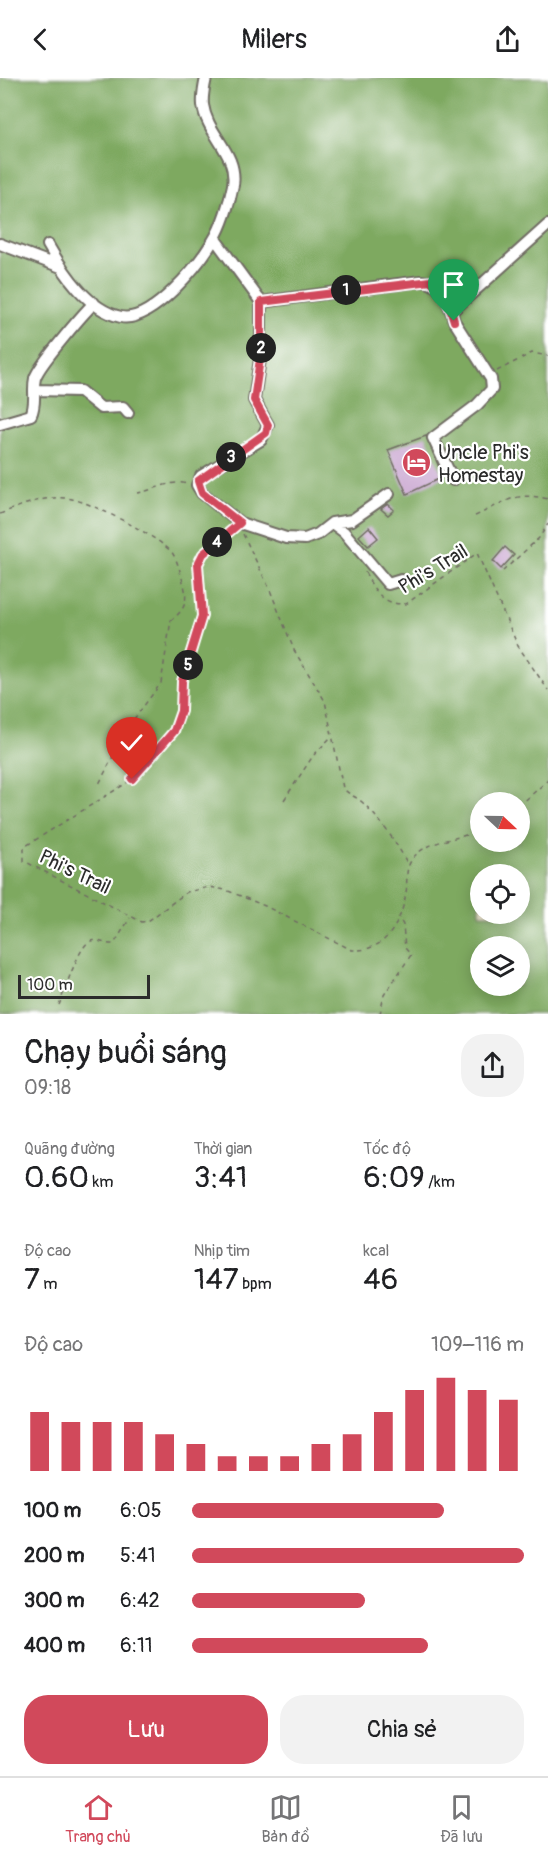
<!DOCTYPE html>
<html lang="vi">
<head>
<meta charset="utf-8">
<style>
	:root { --surface:#fff; --page:#f2f2f2; --text:#202124; --muted:#757577; --line:#e0e0e0; --accent:#d1495b }
	body { margin:0; font-family:Pangolin,sans-serif; background:var(--page); color:var(--text); height:100vh; display:flex; flex-direction:column; font-size:22px; white-space:nowrap }
	* { box-sizing:border-box; margin:0 }
	p { font-size:20px; color:var(--muted) }
	.icon { flex:none; width:33px; height:33px; fill:none; stroke:currentColor; stroke-width:2; stroke-linecap:round; stroke-linejoin:round }
	.map { position:relative; height:936px; overflow:hidden }
	.drawer { display:flex; flex-direction:column; background:var(--surface); flex:1 }
	.drawer>* { flex:none }
	.needle { width:39px; rotate:112deg }
	.buttons { position:absolute; left:470px; top:714px; display:grid; gap:12px }
	.buttons a { display:grid; place-items:center; width:60px; height:60px; border-radius:50%; background:var(--surface); box-shadow:0 3px 15px #0003; font-size:30px }
	.scale { position:absolute; left:18px; bottom:15px; width:132px; box-sizing:border-box; padding-left:6px; border:3px solid #2b2b2b; border-top:0; font-size:16px; line-height:21px; white-space:nowrap; color:#2b2b2b; -webkit-text-stroke:4px #fff; paint-order:stroke }
	.pin { position:absolute; display:grid; place-items:center; width:51px; height:51px; color:#fff; margin:-62px -26px; border-radius:50% 50% 50% 0; rotate:-45deg; box-shadow:0 0 6px #0007 }
	.pin .icon { rotate:45deg }
	.km { position:absolute; width:30px; height:30px; margin:-15px; border-radius:50%; background:#222; color:#fff; font-size:16px; line-height:30px; text-align:center }
	.round { display:grid; place-items:center; flex:none; width:63px; height:63px; border-radius:24px; background:var(--page) }
	.headline { display:flex; align-items:center; justify-content:space-between; height:102px; padding:0 24px }
	h1 { font-size:33px; font-weight:600; line-height:45px }
	.stats { display:grid; grid-template-columns:repeat(3,1fr); gap:9px; height:102px; padding:6px 24px }
	.stats div { display:grid; align-content:center }
	.stats b { font-size:30px; font-weight:600 }
	.stats small { font-size:16px; font-weight:400 }
	.stats p { font-size:16px }
	.chart { height:168px; padding:12px 24px }
	.chart p { display:flex; justify-content:space-between }
	.chart svg { width:100%; height:108px; margin-top:6px; stroke:var(--accent); stroke-width:6 }
	.primary-button { display:flex; gap:12px; margin-top:auto; padding:12px 24px }
	.primary-button a { flex:1; height:69px; border-radius:24px; background:var(--accent); color:#fff; font-size:24px; font-weight:600; line-height:69px; text-align:center }
	.primary-button a+a { background:var(--page); color:var(--text) }
	ul { padding:0 24px; list-style:none; font-size:20px }
	li { display:grid; grid-template-columns:96px 72px 1fr; align-items:center; height:45px }
	li i { height:15px; border-radius:8px; background:var(--accent) }
	header { display:flex; justify-content:space-between; align-items:center; height:78px; padding:0 24px; background:var(--surface); font-size:27px; font-weight:600 }
	.tabs { display:flex; justify-content:space-around; align-items:center; height:84px; border-top:2px solid var(--line); background:var(--surface); font-size:16px; color:var(--muted) }
	.tabs a { display:grid; justify-items:center; gap:3px }
	.tabs .active { color:var(--accent) }
	.map>svg:first-child { display:block }
	.forest { fill:#7ea961; stroke:#546a46; stroke-width:1.5; fill-rule:evenodd }
	.building { fill:#c9a6d0 }
	.lines { fill:none; stroke-linecap:round; stroke-linejoin:round }
	.street-casing { stroke:#706c63; stroke-width:14 }
	.path { stroke:#706c63; stroke-width:1.5; stroke-dasharray:4.5 4.5; stroke-linecap:butt }
	.street { stroke:#fff; stroke-width:10 }
	.route-casing { stroke:#fff; stroke-width:12 }
	.route { stroke:#d1495b; stroke-width:8 }
	.labels { text-anchor:middle; dominant-baseline:central; stroke-width:4.5; stroke-linejoin:round; paint-order:stroke }
	.poi-label { font-size:20px; fill:#2b2b2b; stroke:#fff; text-anchor:start }
	.street-label { font-size:20px; fill:#2b2b2b; stroke:#fff }
</style>
</head>
<body>
<header><svg class="icon" aria-label="back" viewBox="0 0 24 24"><path d="M15 5l-7 7 7 7"/></svg>Milers<svg class="icon" aria-label="share" viewBox="0 0 24 24"><path d="M12 15V3M7 8l5-5 5 5M5 13v7h14v-7"/></svg></header>
<div class="map">
<svg width="548" height="936" viewBox="0 0 548 936">
	<rect width="100%" height="100%" fill="#fff"/>
	<filter id="ink" filterUnits="userSpaceOnUse"><feTurbulence type="fractalNoise" baseFrequency=".0167" numOctaves="2"/><feDisplacementMap in="SourceGraphic" scale="12" xChannelSelector="R" yChannelSelector="G"/><feConvolveMatrix kernelMatrix="1 2 1 2 8 2 1 2 1" color-interpolation-filters="sRGB"/></filter>
	<filter id="wash" filterUnits="userSpaceOnUse"><feTurbulence type="fractalNoise" baseFrequency=".008" numOctaves="4" result="noise"/><feDisplacementMap in="SourceGraphic" scale="24" xChannelSelector="R" yChannelSelector="G"/><feGaussianBlur stdDeviation="1.35" result="paint"/><feColorMatrix in="noise" values="0 0 0 0 0 0 0 0 0 0 0 0 0 0 0 0 0 1.4 0 .05"/><feComposite in="paint" operator="in"/></filter>
	<g filter="url(#wash)">
		<rect width="100%" height="100%" fill="#efe6cb"/>
		<path class="forest" d="M0,0h548v936h-548zM480,724h39v40h-39zM480,796h39v40h-39zM480,868h39v40h-39z"/>
		<g id="blocks">
			<path class="building" d="M426,358l17,41 -36,17 -19,-44z
				M388,426l6,6 -6,5 -7,-6z
				M369,449l9,11 -10,8 -9,-10z
				M505,469l9,8 -13,14 -8,-8z"/>
		</g>
	</g>
	<g filter="url(#ink)">
		<use href="#blocks" fill-opacity="0" stroke="#706c63" stroke-width="1.5"/>
		<g class="lines">
			<defs>
				<path id="street" d="M215,161l46,63 160,-21c20,1 29,23 33,40l37,58 1,10 -15,16 -44,33 20,42
					M0,166l61,23
					M48,167c16,28 40,65 73,72 31,6 78,-53 92,-76 9,-14 17,-40 20,-56 5,-32 -26,-50 -30,-80 -1,-9 1,-18 3,-27
					M261,224v50l-7,48 14,25 -7,15 -60,36 -4,9 5,8 38,30 46,15 19,1 13,-5 14,-11 20,-3 37,-26
					M452,233l96,-86
					M36,312l44,1 21,17 22,-1 5,6
					M0,346l31,-9c6,-13 1,-24 4,-37 4,-13 47,-63 59,-75
					M332,445l12,9 44,52 13,-4"/>
			</defs>
			<use href="#street" class="street-casing"/>
			<path class="path" d="M497,293l35,-18 16,3
				M137,415c16,-2 34,-14 50,-9
				M0,436c22,-9 48,-20 72,-15 20,4 90,39 101,55 5,8 8,21 11,31 4,16 1,25 -13,35l-10,63 -33,44 -29,57
				M475,438c28,-12 39,-26 73,-17
				M233,451l-30,25 -5,10 4,52 -20,65 -1,30 -7,20 -41,48 -109,68v14l118,61 6,-1 39,-29 22,-5 17,3 39,16 87,44c34,2 49,-27 54,-57 2,-12 -2,-24 7,-35 15,-19 46,-18 67,-28
				M243,456l27,56 24,60 31,51 18,87c6,7 12,8 19,14 17,16 36,42 46,63
				M503,493l36,-33 9,-14
				M365,494c9,19 18,33 41,32l71,-51 41,93 30,44
				M284,722l29,-44 17,-18
				M519,728l29,-26
				M59,927c5,-12 20,-61 32,-64 7,-2 15,4 23,3l16,-26
				M380,936l4,-19 27,-40 -6,-7 -2,-23 -4,-7"/>
			<use href="#street" class="street"/>
		</g>
	</g>
	<g class="lines" filter="url(#ink)">
		<defs>
			<path id="route" d="M132,701l42,-48 7,-20 1,-30 20,-65 -4,-52 5,-10 37,-31 -38,-30 -4,-12 68,-48 2,-8 -14,-25 7,-48v-50l170,-21c12,9 20,27 23,40"/>
		</defs>
		<use href="#route" class="route-casing"/>
		<use href="#route" class="route"/>
	</g>
	<defs>
		<symbol id="hotel-disc" viewBox="-11 -11 22 22"><circle r="9.5" fill="#d1495b" stroke="#fff"/><path d="M-6-4.5h1.5V1H6V5H4.5V3h-9V5H-6ZM-4 0a1.8 1.8 0 1 1 3.6 0ZM.5 0V-2.5h3Q6-2.5 6 0Z" fill="#fff"/></symbol>
	</defs>
	<g fill-rule="evenodd">
		<use href="#hotel-disc" x="400" y="368" width="33" height="33"/>
	</g>
	<g class="labels">
		<g class="poi-label">
			<text x="438" y="374">Uncle Phi's<tspan x="438" dy="23">Homestay</tspan></text>
		</g>
		<g class="street-label">
			<text transform="translate(433 491) rotate(-31)">Phi's Trail</text>
			<text transform="translate(75 794) rotate(26)">Phi's Trail</text>
		</g>
	</g>
</svg>
<div class="buttons">
<a><svg class="needle" viewBox="-14 -14 28 28"><path d="M0-13l5 13h-10z" fill="#e53935"/><path d="M0 13l5-13h-10z" fill="#757577"/></svg></a>
<a><svg class="icon" aria-label="locate" viewBox="0 0 24 24"><circle cx="12" cy="12" r="6"/><path d="M12 2v4M12 18v4M2 12h4M18 12h4"/></svg></a>
<a><svg class="icon" aria-label="layers" viewBox="0 0 24 24"><path d="M12 4l9 5-9 5-9-5zM3 14l9 5 9-5"/></svg></a>
</div>
<div class="scale">100 m</div>
<div class="pin" style="left:454px;top:243px;background:#1e9e55"><svg class="icon" aria-label="arrive" viewBox="0 0 24 24"><path d="M6 21V4h12l-3 4 3 4H6"/></svg></div>
<div class="pin" style="left:132px;top:701px;background:#d93025"><svg class="icon" aria-label="check" viewBox="0 0 24 24"><path d="M5 12l5 5 9-10"/></svg></div>
<b class="km" style="left:346px;top:212px">1</b>
<b class="km" style="left:261px;top:270px">2</b>
<b class="km" style="left:231px;top:379px">3</b>
<b class="km" style="left:217px;top:464px">4</b>
<b class="km" style="left:188px;top:587px">5</b>
</div>
<section class="drawer">
<div class="headline"><div><h1>Chạy buổi sáng</h1><p>09:18</p></div><a class="round"><svg class="icon" aria-label="share" viewBox="0 0 24 24"><path d="M12 15V3M7 8l5-5 5 5M5 13v7h14v-7"/></svg></a></div>
<div class="stats">
<div><p>Quãng đường</p><b>0.60<small> km</small></b></div>
<div><p>Thời gian</p><b>3:41</b></div>
<div><p>Tốc độ</p><b>6:09<small> /km</small></b></div>
</div>
<div class="stats">
<div><p>Độ cao</p><b>7<small> m</small></b></div>
<div><p>Nhịp tim</p><b>147<small> bpm</small></b></div>
<div><p>kcal</p><b>46</b></div>
</div>
<div class="chart"><p><span>Độ cao</span>109–116 m</p>
<svg viewBox="0 0 160 44" preserveAspectRatio="none"><path d="M5 44V20M15 44V24M25 44V24M35 44V24M45 44V29M55 44V33M65 44V38M75 44V38M85 44V38M95 44V33M105 44V29M115 44V20M125 44V11M135 44V6M145 44V11M155 44V15"/></svg>
</div>
<ul>
<li><b>100 m</b>6:05<i style="width:76%"></i></li>
<li><b>200 m</b>5:41<i style="width:100%"></i></li>
<li><b>300 m</b>6:42<i style="width:52%"></i></li>
<li><b>400 m</b>6:11<i style="width:71%"></i></li>
</ul>
<div class="primary-button"><a>Lưu</a><a>Chia sẻ</a></div>
</section>
<nav class="tabs">
<a class="active"><svg class="icon" aria-label="home" viewBox="0 0 24 24"><path d="M3 11l9-7 9 7M6 9v11h12V9"/></svg>Trang chủ</a>
<a><svg class="icon" aria-label="map" viewBox="0 0 24 24"><path d="M3 6l6-2 6 2 6-2v14l-6 2-6-2-6 2zM9 4v14M15 6v14"/></svg>Bản đồ</a>
<a><svg class="icon" aria-label="saved" viewBox="0 0 24 24"><path d="M7 4h10v16l-5-4-5 4z"/></svg>Đã lưu</a>
</nav>
</body>
</html>
